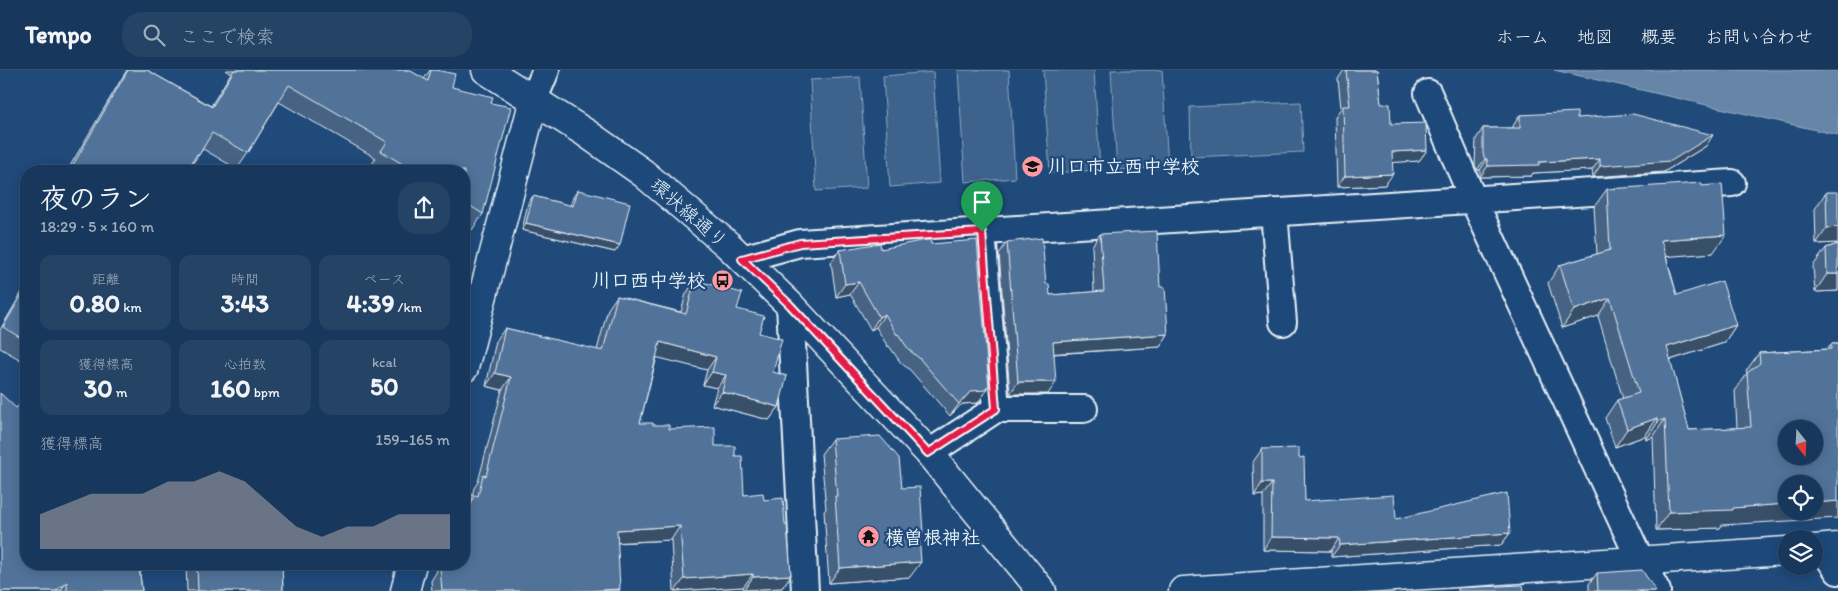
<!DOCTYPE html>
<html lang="ja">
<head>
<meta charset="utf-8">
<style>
	:root { --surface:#17385c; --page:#244365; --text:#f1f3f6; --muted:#9eacbb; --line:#365272; --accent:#8c9099 }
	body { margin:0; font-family:Itim,"Klee One",sans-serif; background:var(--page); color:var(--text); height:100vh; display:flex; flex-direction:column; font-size:19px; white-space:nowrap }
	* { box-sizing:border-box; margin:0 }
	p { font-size:16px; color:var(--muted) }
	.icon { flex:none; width:28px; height:28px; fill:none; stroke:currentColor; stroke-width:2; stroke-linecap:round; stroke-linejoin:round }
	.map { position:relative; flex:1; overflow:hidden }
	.panel { position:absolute; left:20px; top:95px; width:450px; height:405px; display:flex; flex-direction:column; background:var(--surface); border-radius:20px; box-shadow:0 2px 12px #0003,0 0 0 1px var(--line) }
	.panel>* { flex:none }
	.needle { width:32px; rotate:162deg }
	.tools { position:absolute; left:1778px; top:350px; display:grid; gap:10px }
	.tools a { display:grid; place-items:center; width:45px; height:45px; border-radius:50%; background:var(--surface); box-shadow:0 2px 12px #0003,0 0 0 1px var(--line); font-size:25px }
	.pin { position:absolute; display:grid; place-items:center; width:42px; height:42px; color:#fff; margin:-51px -21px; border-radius:50% 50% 50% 0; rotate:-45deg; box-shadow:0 0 5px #0007 }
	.pin .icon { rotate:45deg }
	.round { display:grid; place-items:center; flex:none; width:52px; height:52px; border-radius:20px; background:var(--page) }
	.headline { display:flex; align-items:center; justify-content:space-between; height:85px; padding:0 20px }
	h1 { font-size:28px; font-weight:800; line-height:38px }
	.stats { display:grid; grid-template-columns:repeat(3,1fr); gap:8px; height:85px; padding:5px 20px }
	.stats div { display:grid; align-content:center; border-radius:12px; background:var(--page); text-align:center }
	.stats b { font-size:25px; font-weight:800 }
	.stats small { font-size:14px; font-weight:400 }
	.stats p { font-size:14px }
	.chart { height:140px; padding:10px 20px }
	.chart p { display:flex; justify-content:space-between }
	.chart svg { width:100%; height:90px; margin-top:5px; fill:var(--accent); opacity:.7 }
	header { display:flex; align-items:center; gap:30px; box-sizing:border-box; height:70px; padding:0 25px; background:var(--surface); border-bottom:1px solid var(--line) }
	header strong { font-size:24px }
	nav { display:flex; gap:28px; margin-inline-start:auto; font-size:18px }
	.search { width:350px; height:45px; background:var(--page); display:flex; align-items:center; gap:12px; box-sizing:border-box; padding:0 18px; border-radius:20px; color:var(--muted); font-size:19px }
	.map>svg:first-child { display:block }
	.green { fill:#3c628c; stroke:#92aac2 }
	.water { fill:#6685a7; stroke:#9ab0c7 }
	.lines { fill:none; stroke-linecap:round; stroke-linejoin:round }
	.street-casing { stroke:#e8f1f8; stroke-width:30 }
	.secondary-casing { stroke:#e8f1f8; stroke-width:31 }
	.street { stroke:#1f4a7a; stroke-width:26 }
	.secondary { stroke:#1f4a7a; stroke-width:28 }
	.wall { fill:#466384; stroke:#e8f1f8 }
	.shaded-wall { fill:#39506b; stroke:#e8f1f8 }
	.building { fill:#517399; stroke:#e8f1f8; fill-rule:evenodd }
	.route-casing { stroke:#fff; stroke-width:10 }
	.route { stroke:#e11d48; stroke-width:6 }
	.labels { text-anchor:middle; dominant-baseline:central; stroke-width:4.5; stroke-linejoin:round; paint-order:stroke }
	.poi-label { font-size:19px; font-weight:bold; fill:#e8f1f8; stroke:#1f4a7a; text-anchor:start }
	.street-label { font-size:19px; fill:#e8f1f8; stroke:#1f4a7a }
</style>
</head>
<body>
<header>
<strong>Tempo</strong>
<div class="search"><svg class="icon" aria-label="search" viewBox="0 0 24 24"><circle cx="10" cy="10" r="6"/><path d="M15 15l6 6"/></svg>ここで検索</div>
<nav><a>ホーム</a><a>地図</a><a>概要</a><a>お問い合わせ</a></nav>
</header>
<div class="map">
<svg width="1838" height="521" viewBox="0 0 1838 521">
	<rect width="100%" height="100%" fill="#1f4a7a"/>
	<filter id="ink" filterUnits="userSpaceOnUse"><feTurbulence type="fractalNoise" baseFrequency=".02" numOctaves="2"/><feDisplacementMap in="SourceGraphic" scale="10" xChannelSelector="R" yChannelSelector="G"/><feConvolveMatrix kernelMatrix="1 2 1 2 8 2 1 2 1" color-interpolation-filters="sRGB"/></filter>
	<g filter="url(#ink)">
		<path class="green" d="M958,0h51l6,108 -50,4z
			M1043,0h51l6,100 -50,3z
			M1111,0h51l6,97 -51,3z
			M933,2l7,111 -50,4 -7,-111z
			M860,7l7,111 -51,3 -6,-111z
			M1301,32l2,50 -112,5 -1,-50z"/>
		<path class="water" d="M1554,0h284v65z"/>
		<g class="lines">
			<defs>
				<path id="street" d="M1428,23l45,106 167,361 17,31
					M534,29l12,-29
					M1274,142l9,110
					M742,189l58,-16 932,-60
					M790,235l15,286
					M996,339h88
					M929,383l67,-44 -14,-178
					M1822,478l16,23"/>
				<path id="secondary" d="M486,0l100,63 57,40 85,72 62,60 139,148 113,138
					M464,298l70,-269
					M1814,479l24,-2
					M405,521l7,-27
					M1183,521l603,-40"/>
			</defs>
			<use href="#street" class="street-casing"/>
			<use href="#secondary" class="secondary-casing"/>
			<use href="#street" class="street"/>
			<use href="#secondary" class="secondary"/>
		</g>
		<path class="wall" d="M127,0h20l64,36 20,-33 -5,-2 1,-1h182l15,9 6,-9h6l16,17 39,16 -8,111 -11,16 -5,-4 -3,11v-66h-87l-7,-4 6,-9 -97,-56 -31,51 -11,16 -34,-20 -16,22h-120l55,-93z
			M1344,0h33l4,34 10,20 36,26 -8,11 -27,1 -7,23 -48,2 -2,-70 6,-9 -3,-29z
			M1520,45l57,3 129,28 -42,26 -71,5 -1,-7 -59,3 -2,3 -51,1v-7h-3l-2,-5 1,-26 7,-11h30v-2z
			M1607,119l106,64 -47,3 11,39 59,30 -12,18 -54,17 19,70 48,-2 -2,-37 12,-17 -1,-3 13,-18 69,-4 3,-5h7l-118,184 -64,2 -3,-93 -7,3 -1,-4 -30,11 -10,-29 12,-18 6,-1 -25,-83 -36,12 -14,-45 12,-18 37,-11 -3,-47z
			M578,120l37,62 -93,-22 6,-27 5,-7 37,10 3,-9z
			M1826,122l12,51 -22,1 -1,-35z
			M1100,164l60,53 8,47 -8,13 -106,7 -6,40h-38l-11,-140 8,-12 39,42 4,11 44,-3 -2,-46z
			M931,174l58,143 -11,16 -16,1 -12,12 -40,-46 -9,-7 -12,-17 -1,1 -12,-20 -5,3 -21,-36 -14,3 -5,-35 9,-12 41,-1z
			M1838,174v47l-23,1 -2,-26 13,-18z
			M695,210l42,29 22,24 14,39 6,35 -10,13 -57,-15 5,-17 -14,-3 4,-15 -50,-13 -17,66 29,6 46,17 20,10 9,39 20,5 21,25 6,50 -9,13 -38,2 -1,-3 -69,4 -3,-51 -54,3 2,48h-187l-1,-10 5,-8 3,-9h25v-52l1,-3 6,-9 3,-12 4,-6 24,-92 -16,-4 10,-45 9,-13 92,22 11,-41 9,-13 64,16 5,-18z
			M26,215v78l-26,-15v-18z
			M16,338l10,156h124l-10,9 2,18h-142z
			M832,369l70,49 21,45 -4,5 -9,39 -81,6 -5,-72 2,-2 -5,-55z
			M1262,379l37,9 6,43 91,18 114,14 -9,12 -170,12v-6l-68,-1v-55l-9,1 -1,-34z
			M186,494h96l1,27h-96z
			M1597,503l59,18h-67v-7z"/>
		<path class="shaded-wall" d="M1713,65l-7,11 -42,26 -71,5 7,-11z
			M1427,80l-8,11 -35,2 8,-11z
			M1485,89h2l-7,11h-3z
			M1600,89l-8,11 -59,3 -2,3 -51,1 8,-11 51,-4z
			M1393,104l-8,11 -48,2 8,-11z
			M526,153l94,22 -5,7 -93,-22z
			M1838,157v16l-22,1 11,-16z
			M1726,165l-13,18 -65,5 13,-18z
			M1827,204h11v17l-23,1z
			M859,212l-9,12 -14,3 9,-13z
			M1610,228l-12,18 -36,12 12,-18z
			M885,244l-9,13 -5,3 8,-13z
			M1736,255l-12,18 -70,22 13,-18z
			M1168,264l-8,13 -115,7 8,-12z
			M660,272l56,15 -9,13 -56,-14z
			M712,302l14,3 -9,13 -14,-3z
			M495,303l16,4 -9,13 -16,-4z
			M1018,312h38l-8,12h-38z
			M986,317h3l-11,16 -16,1 -12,12 9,-12 12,-13z
			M722,322l57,15 -10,13 -57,-15z
			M1657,348l-12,18 -30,11 12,-18z
			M1665,349l-12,18 -7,3 12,-18z
			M1262,413h10l-9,12 -9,1z
			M1838,431v17l-116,7 -2,3 -64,2 13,-18 117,-8v7h28v-8z
			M680,456l-9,14 -63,3 9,-13z
			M1510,463l-9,12 -170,12 9,-12z
			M1271,467l68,1 -8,13 -68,-1z
			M921,492l-11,15 -81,6 11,-15z
			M143,494h7l-22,19 11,-16z
			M753,504l-10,13 -68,4 9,-12z
			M791,505l-9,13 -38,2 9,-13z
			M67,512l-7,9h-4z
			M620,519l-1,2h-34z"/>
		<path class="building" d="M128,0h19l65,37 22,-37h175l19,11 3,-11h5l19,4 -3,13 41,10 -2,6 20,4 -28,107 -19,-12v-31h-50l-33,-20 6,-9 -98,-57 -41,68 -36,-20 -13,22 -2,-1 -10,17h-115l-2,-1z
			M1346,0h31l4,34h9l1,20 35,-1 1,27 -35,2 1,22 -48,2 -2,-70h7z
			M1577,42v6l56,-4 80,21 -42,26 -71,5v-7l-61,3v3l-51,1 -1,-7h-2l-2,-5v-26h37v-13z
			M1702,113v3l20,-2 4,51 -65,5 16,55 45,-14 14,44 -69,22 22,83 62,-3 -4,-54 13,-10 -1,-10 72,-4v-5h7v157l-24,2v-19h-28v20l-53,4v2l-64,2 -4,-93 -7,3 -1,-4 -30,11 -10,-29 22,-7 -29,-95 -36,12 -14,-45 50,-15 -3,-61zM1786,359h28v27h-28z
			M578,120l52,13 -10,42 -94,-22 7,-27 40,10z
			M1826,122h12v35l-11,1z
			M464,146l5,2 -5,19z
			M1157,161l3,56h5l3,47 -115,8 3,40h-38l-11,-140 35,-4 4,46h3l1,11 54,-4 -4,-57z
			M930,169l1,5 46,-4 12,147h-3v3l-15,1 -12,13 -40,-46 -10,-8 -11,-16 -1,1 -12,-21 -6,3 -20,-35 -14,2 -5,-34 40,-7 1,6z
			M1838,174v30h-11l-1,-26z
			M695,210l47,13 -5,16 27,7 -5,17 23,6 -9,33 14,4 -8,31 -57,-15 4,-17 -14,-3 4,-15 -56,-15 -20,81h13v2h16v4l46,-2v19h20v10h7l2,39 19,-2 1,7 19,-2 2,27h2l4,50 -38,2v-3l-69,5 -4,-53 -63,4 3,59 -35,2h-143l-2,-24h4l1,-3h19v-34l10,-35 4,1 5,-21 3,1 25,-99 -16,-4 10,-45 98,23 14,-55 69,18z
			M26,218v53l-23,-14z
			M0,323l16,15 10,-11v167h117l-4,3 3,24h-75v-9l-11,9h-56z
			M880,366l19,22 3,30 18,-1 3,46 -4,1 2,28 -81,6 -5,-72h2l-5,-57z
			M1299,378v10l5,-1 1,44 89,-6 2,24 111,-26 3,40 -170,12 -1,-7 -68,-1 1,-54h-10v-34z
			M197,494h85l1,27h-85z
			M1642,500l14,21h-58l-1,-18z
			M1523,515l1,6h-66v-3z"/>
	</g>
	<g class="lines" filter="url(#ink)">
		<defs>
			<path id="route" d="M982,162l14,177 -68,44 -138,-148 -48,-46 58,-16z"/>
		</defs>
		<use href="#route" class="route-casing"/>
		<use href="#route" class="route"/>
	</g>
	<defs>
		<symbol id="school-disc" viewBox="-11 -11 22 22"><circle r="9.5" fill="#ff9aa2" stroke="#1f4a7a"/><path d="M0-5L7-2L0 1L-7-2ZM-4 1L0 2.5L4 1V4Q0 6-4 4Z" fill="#111"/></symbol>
		<symbol id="bus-disc" viewBox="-11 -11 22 22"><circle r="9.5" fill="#ff9aa2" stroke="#1f4a7a"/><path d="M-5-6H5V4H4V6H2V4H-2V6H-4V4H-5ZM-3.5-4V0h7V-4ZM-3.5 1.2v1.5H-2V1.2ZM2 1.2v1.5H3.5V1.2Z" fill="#111"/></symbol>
		<symbol id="temple-disc" viewBox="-11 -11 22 22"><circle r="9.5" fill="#ff9aa2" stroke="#1f4a7a"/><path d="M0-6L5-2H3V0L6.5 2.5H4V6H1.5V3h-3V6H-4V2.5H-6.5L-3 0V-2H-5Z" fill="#111"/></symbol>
	</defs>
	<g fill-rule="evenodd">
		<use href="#school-disc" x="1020" y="84" width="25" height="25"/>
		<use href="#bus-disc" x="710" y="198" width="25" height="25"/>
		<use href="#temple-disc" x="856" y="454" width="25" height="25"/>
	</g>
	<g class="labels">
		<g class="poi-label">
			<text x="1048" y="96">川口市立西中学校</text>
			<text x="706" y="210" text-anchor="end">川口西中学校</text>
			<text x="885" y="467">横曽根神社</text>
		</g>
		<g class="street-label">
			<text transform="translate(689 143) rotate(41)">環状線通り</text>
		</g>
	</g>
</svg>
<div class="tools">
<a><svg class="needle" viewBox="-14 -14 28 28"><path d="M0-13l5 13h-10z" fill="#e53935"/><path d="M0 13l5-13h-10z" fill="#9eacbb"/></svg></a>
<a><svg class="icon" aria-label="locate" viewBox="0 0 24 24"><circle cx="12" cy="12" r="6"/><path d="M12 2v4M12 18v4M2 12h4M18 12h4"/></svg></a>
<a><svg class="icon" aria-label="layers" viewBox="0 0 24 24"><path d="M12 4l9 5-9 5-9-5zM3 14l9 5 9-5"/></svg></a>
</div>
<div class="pin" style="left:982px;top:162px;background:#1e9e55"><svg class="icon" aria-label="arrive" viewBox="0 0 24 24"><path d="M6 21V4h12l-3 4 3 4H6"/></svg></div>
<section class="panel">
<div class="headline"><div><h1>夜のラン</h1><p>18:29 · 5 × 160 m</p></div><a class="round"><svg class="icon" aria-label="share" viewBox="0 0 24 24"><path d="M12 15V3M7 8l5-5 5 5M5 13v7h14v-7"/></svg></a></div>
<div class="stats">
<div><p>距離</p><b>0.80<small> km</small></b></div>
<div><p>時間</p><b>3:43</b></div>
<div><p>ペース</p><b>4:39<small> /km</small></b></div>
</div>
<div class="stats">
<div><p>獲得標高</p><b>30<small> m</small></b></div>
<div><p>心拍数</p><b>160<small> bpm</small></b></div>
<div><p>kcal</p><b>50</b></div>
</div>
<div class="chart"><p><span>獲得標高</span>159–165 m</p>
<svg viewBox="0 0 160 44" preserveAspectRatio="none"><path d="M0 44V27L10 22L20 17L30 17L40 17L50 11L60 11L70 6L80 11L90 22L100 33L110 38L120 33L130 33L140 27L150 27L160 27V44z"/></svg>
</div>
</section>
</div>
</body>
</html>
